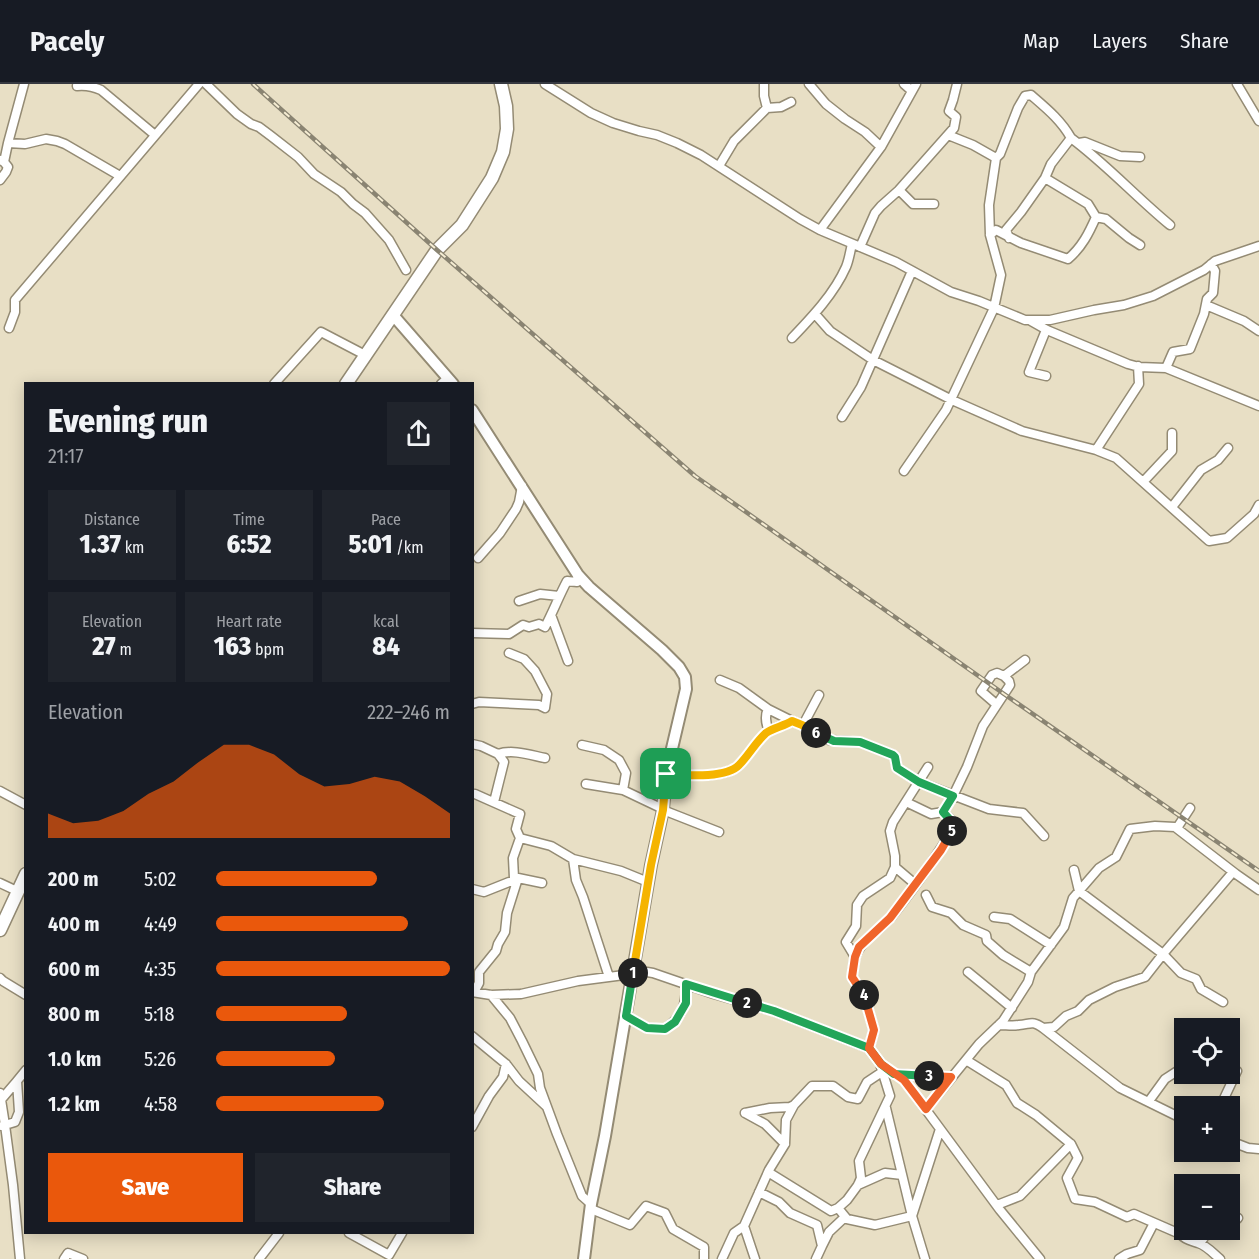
<!DOCTYPE html>
<html lang="en">
<head>
<meta charset="utf-8">
<style>
	:root { --surface:#171b24; --page:#20242c; --text:#f1f3f6; --muted:#9ea1a6; --line:#363941; --accent:#ea580c }
	body { margin:0; font-family:"Fira Sans Condensed",sans-serif; background:var(--page); color:var(--text); height:100vh; display:flex; flex-direction:column; font-size:22px; white-space:nowrap }
	* { box-sizing:border-box; margin:0 }
	p { font-size:20px; color:var(--muted) }
	.icon { flex:none; width:33px; height:33px; fill:none; stroke:currentColor; stroke-width:2; stroke-linecap:round; stroke-linejoin:round }
	.map { position:relative; flex:1; overflow:hidden }
	.sheet { position:absolute; left:24px; top:298px; width:450px; height:852px; display:flex; flex-direction:column; background:var(--surface); border-radius:0px; box-shadow:0 3px 15px #0003 }
	.sheet>* { flex:none }
	.fabs { position:absolute; left:1174px; top:934px; display:grid; gap:12px }
	.fabs a { display:grid; place-items:center; width:66px; height:66px; border-radius:0px; background:var(--surface); box-shadow:0 3px 15px #0003; font-size:30px }
	.pin { position:absolute; display:grid; place-items:center; width:51px; height:51px; color:#fff; margin:-26px; border-radius:12px; box-shadow:0 3px 9px #0006 }
	.km { position:absolute; width:30px; height:30px; margin:-15px; border-radius:50%; background:#222; color:#fff; font-size:16px; line-height:30px; text-align:center }
	.round { display:grid; place-items:center; flex:none; width:63px; height:63px; border-radius:0px; background:var(--page) }
	.headline { display:flex; align-items:center; justify-content:space-between; height:102px; padding:0 24px }
	h1 { font-size:33px; font-weight:800; line-height:45px }
	.stats { display:grid; grid-template-columns:repeat(3,1fr); gap:9px; height:102px; padding:6px 24px }
	.stats div { display:grid; align-content:center; border-radius:0px; background:var(--page); text-align:center }
	.stats b { font-size:26px; font-weight:800 }
	.stats small { font-size:16px; font-weight:400 }
	.stats p { font-size:16px }
	.chart { height:168px; padding:12px 24px }
	.chart p { display:flex; justify-content:space-between }
	.chart svg { width:100%; height:108px; margin-top:6px; fill:var(--accent); opacity:.7 }
	.action { display:flex; gap:12px; margin-top:auto; padding:12px 24px }
	.action a { flex:1; height:69px; border-radius:0px; background:var(--accent); color:#fff; font-size:24px; font-weight:800; line-height:69px; text-align:center }
	.action a+a { background:var(--page); color:var(--text) }
	ul { padding:0 24px; list-style:none; font-size:20px }
	li { display:grid; grid-template-columns:96px 72px 1fr; align-items:center; height:45px }
	li i { height:15px; border-radius:8px; background:var(--accent) }
	header { display:flex; align-items:center; gap:36px; box-sizing:border-box; height:84px; padding:0 30px; background:var(--surface); border-bottom:2px solid var(--line) }
	header strong { font-size:28px }
	nav { display:flex; gap:33px; margin-inline-start:auto; font-size:21px }
	.map>svg:first-child { display:block }
	.lines { fill:none; stroke-linecap:round; stroke-linejoin:round }
	.minor-casing { stroke:#948b74; stroke-width:11 }
	.tertiary-casing { stroke:#948b74; stroke-width:14 }
	.secondary-casing { stroke:#948b74; stroke-width:15 }
	.minor { stroke:#fff; stroke-width:8 }
	.tertiary { stroke:#fff; stroke-width:10 }
	.secondary { stroke:#fff; stroke-width:12 }
	.rail-casing { stroke:#8a8472; stroke-width:4.5 }
	.rail { stroke:#f5ecd2; stroke-width:2; stroke-dasharray:7; stroke-linecap:butt }
	.split-1-casing { stroke:#fff; stroke-width:12 }
	.split-2-casing { stroke:#fff; stroke-width:12 }
	.split-3-casing { stroke:#fff; stroke-width:12 }
	.split-4-casing { stroke:#fff; stroke-width:12 }
	.split-5-casing { stroke:#fff; stroke-width:12 }
	.split-6-casing { stroke:#fff; stroke-width:12 }
	.split-7-casing { stroke:#fff; stroke-width:12 }
	.split-1 { stroke:#f5b400; stroke-width:8 }
	.split-2 { stroke:#22a559; stroke-width:8 }
	.split-3 { stroke:#22a559; stroke-width:8 }
	.split-4 { stroke:#f0652b; stroke-width:8 }
	.split-5 { stroke:#f0652b; stroke-width:8 }
	.split-6 { stroke:#22a559; stroke-width:8 }
	.split-7 { stroke:#f5b400; stroke-width:8 }
</style>
</head>
<body>
<header>
<strong>Pacely</strong>
<nav><a>Map</a><a>Layers</a><a>Share</a></nav>
</header>
<div class="map">
<svg width="1259" height="1175" viewBox="0 0 1259 1175">
	<rect width="100%" height="100%" fill="#e8dfc5"/>
	<g class="lines">
		<defs>
			<path id="minor" d="M206,0l31,30 14,10 8,3 12,9 27,21 16,17 27,18 12,12 12,9 24,27 17,30
				M545,0l46,29 22,10 26,8 18,4 20,8 24,12 99,64 20,11 76,32 55,30 28,9 46,19h25l44,-10 30,-5 29,-9 51,-26 11,-9 44,-15
				M764,0v12l3,12
				M809,0l17,20 19,15 20,13 16,15
				M904,0l8,7
				M1237,0l22,37
				M77,2c9,-1 15,0 24,4l54,45
				M1071,54c35,26 65,59 99,87
				M8,59l16,-59
				M1079,59l6,-1 35,14 20,1
				M996,74l4,-4 18,-46 7,-12 6,-1c15,13 30,25 40,43l-20,26 -6,14
				M4,78l4,-19 17,1 21,-5 11,2 8,3 55,32
				M719,82l15,-25 33,-33 14,-1 10,-5
				M0,96l6,-8 2,-5 -4,-5 -4,-2
				M899,106l55,-62 2,-11 -7,-6 4,-11 4,-16
				M820,146l61,-83 35,-63
				M990,151l6,-5 25,13 47,16c14,-12 21,-26 28,-42l10,2 23,19 11,7
				M1009,154l-3,-8 15,-18 24,-34 43,26 8,13
				M860,163l15,-34 6,-7 18,-16 14,14h21
				M1206,221l38,16 15,10
				M815,230l15,17 43,29 79,40 70,31 74,19 20,8 93,83 18,-3 27,-24 5,-9
				M1031,237l16,9 81,34 11,3 27,1 7,-16 17,-3 14,-35 3,-15 6,-6 2,-22 -4,-7
				M9,244l6,-16v-12l184,-216
				M1046,246l-17,42 17,4
				M792,254c20,-21 42,-44 54,-71 3,-7 4,-15 6,-23
				M1166,284l93,38
				M274,300l47,-52 46,24
				M441,300l7,-6
				M842,333l19,-30 51,-116
				M1096,366l43,-66 -1,-18
				M904,387l42,-61 48,-102 7,-33 -11,-40 -1,-30 7,-47 -23,-13 -25,-10
				M1143,398l29,-31v-18
				M1172,423l29,-37 17,-10 10,-12
				M478,474l22,-25 16,-24 3,-7 3,-16
				M519,517l21,-7 19,2
				M551,531l17,46
				M472,549l37,1 14,-9 6,2 10,-3 6,3c8,-15 14,-31 22,-46l10,1 1,-7
				M720,596l19,8 29,21c-4,8 -2,15 1,22
				M472,620l7,-2 60,3 6,3 2,-14 -12,-23 -11,-12 -15,-6
				M996,620l-15,-13 11,-16 5,-2 7,3
				M768,625l24,12
				M803,641l26,15 31,2 33,13 2,2 2,11 22,14 70,27 34,4 21,23
				M472,660l9,2 17,8c15,-5 32,1 47,4
				M582,661l22,5 15,10 7,13 -3,17
				M666,690c18,1 60,5 73,-9 10,-10 16,-22 27,-32 7,-5 17,-7 26,-12l11,4 16,-30
				M586,700l37,6 40,19
				M0,707l26,14
				M475,710l45,20 -4,15 4,9
				M494,718l10,-40 -6,-8
				M906,718l25,12 12,-2
				M663,726l56,22
				M1177,744l13,-20
				M573,775l48,12 27,11
				M1074,786l5,21 84,63 70,-82
				M518,794h-4l-1,-20 7,-20 31,8 22,13 3,21 7,17 26,80
				M0,799l17,8
				M915,800l-20,-17v-11l-5,-25 3,-9 35,-55
				M472,805l12,3 25,-10h7
				M926,811l6,12 19,6 12,12 23,10 1,6 16,14 28,17
				M994,833l16,2 41,26
				M855,873c7,-19 25,-26 37,-41 22,-28 44,-58 62,-89l-1,-5 -10,-10 10,-16 14,-29 16,-41 27,-41 -1,-4 -5,-5 21,-16
				M968,888l44,36
				M0,894l3,3 23,14
				M472,908l19,3 30,-1 57,-13 69,-9 6,1 61,21 60,17 95,37 12,16 23,16 96,130 40,49
				M474,908l5,-9v-11l17,-21 2,-7 7,-12 2,-19 11,-35 24,5
				M491,911l19,23 12,23 16,33 2,14 17,46 25,62 9,8
				M626,932l21,12 18,1c18,-13 21,-23 21,-45
				M999,941c7,0 14,1 20,0 12,-1 13,-5 24,3
				M472,952l34,28 13,17 27,25
				M869,964l5,-18 -10,-35 -12,-18 3,-20 -9,-15 10,-16 1,-21 6,-9 27,-18 5,-11
				M966,976l40,25 11,18 19,12 35,29 -51,52 -23,9
				M898,990l53,3
				M0,1009l5,32 -3,1
				M0,1017l17,-20
				M1149,1017l16,-22 20,-13
				M1220,1023l17,-36 -7,-4
				M886,1024l26,108 13,43
				M926,1025l53,-65 24,-23 25,-39 3,-10 33,-45 9,-29 26,-30 17,-11 14,-28 25,-3 20,1 61,47 23,16
				M745,1029l20,11 20,20
				M745,1029l25,-5 20,-1 4,-2
				M1185,1036l-65,-32 -77,-60 11,-1 12,-11 12,-5 11,-11 26,-13 30,-10 18,-23 18,19 15,6 5,10 22,13
				M472,1043l17,-31 14,-19 3,-13
				M1230,1057l18,7 11,1
				M1071,1060l7,14 -11,20 8,21 20,3 32,15 7,-3 46,20c7,7 10,6 18,9 8,2 16,11 22,16
				M768,1088l63,39 7,-3 9,11 28,6 37,-9 28,-87
				M858,1101l27,-12 17,2
				M759,1108l20,10 11,11 27,12 5,21 -6,13
				M838,1124l9,-8 11,-15 3,-7 -2,-17 31,-65 -9,-29
				M591,1125l39,16 16,-19 19,7 8,16 31,18v12
				M1230,1141l8,-7
				M349,1149l40,22 13,-22
				M1200,1159l6,-8 14,-2 4,-3
				M822,1162l7,-14 16,-15
				M20,1175l-7,-74 -8,-60 10,-3 4,-10 -2,-31 9,-11
				M64,1175l4,-6 15,6
				M259,1175l20,-26
				M722,1175l12,-26 10,-7
				M755,1175l-11,-33 25,-56 16,-26 1,-24 8,-15 18,-19h21l15,11 10,2 9,-17 15,-10
				M1119,1175l8,-5 13,-4 14,-27"/>
			<path id="tertiary" d="M393,231l60,69
				M472,326l106,165 11,12 73,63 17,17 6,10 1,12 -20,85 -3,36 -12,55 -46,271 -14,68 -7,55"/>
			<path id="secondary" d="M346,300l91,-134 25,-25 30,-47 11,-26 4,-23 -1,-23 -5,-22
				M0,846l26,-56"/>
		</defs>
		<use href="#minor" class="minor-casing"/>
		<use href="#tertiary" class="tertiary-casing"/>
		<use href="#secondary" class="secondary-casing"/>
		<use href="#minor" class="minor"/>
		<use href="#tertiary" class="tertiary"/>
		<use href="#secondary" class="secondary"/>
		<defs>
			<path id="rail" d="M253,0l184,166 258,226 309,218 255,177"/>
		</defs>
		<use href="#rail" class="rail-casing"/>
		<use href="#rail" class="rail"/>
	</g>
	<g class="lines">
		<defs>
			<path id="split-1" d="M633,889l18,-108 12,-55 3,-36"/>
			<path id="split-2" d="M633,889l-7,43 21,12 18,1 10,-7 11,-19v-19l61,19"/>
			<path id="split-3" d="M747,919l27,8 95,37 12,16 13,10 35,2"/>
			<path id="split-4" d="M864,911l10,35 -5,18 12,16 23,16 22,29 25,-32 -22,-1"/>
			<path id="split-5" d="M864,911l-12,-18 3,-20 4,-10 31,-29 51,-68 11,-19"/>
			<path id="split-6" d="M816,649l18,8 26,1 33,13 2,2 2,11 22,14 34,14 -10,16 9,10 2,5 -2,4"/>
			<path id="split-7" d="M666,690c18,1 60,5 73,-9 10,-10 16,-22 27,-32 7,-5 18,-7 26,-12l10,4 14,8"/>
		</defs>
		<use href="#split-1" class="split-1-casing"/>
		<use href="#split-2" class="split-2-casing"/>
		<use href="#split-3" class="split-3-casing"/>
		<use href="#split-4" class="split-4-casing"/>
		<use href="#split-5" class="split-5-casing"/>
		<use href="#split-6" class="split-6-casing"/>
		<use href="#split-7" class="split-7-casing"/>
		<use href="#split-1" class="split-1"/>
		<use href="#split-2" class="split-2"/>
		<use href="#split-3" class="split-3"/>
		<use href="#split-4" class="split-4"/>
		<use href="#split-5" class="split-5"/>
		<use href="#split-6" class="split-6"/>
		<use href="#split-7" class="split-7"/>
	</g>
</svg>
<div class="fabs">
<a><svg class="icon" aria-label="locate" viewBox="0 0 24 24"><circle cx="12" cy="12" r="6"/><path d="M12 2v4M12 18v4M2 12h4M18 12h4"/></svg></a>
<a>+</a>
<a>−</a>
</div>
<div class="pin" style="left:666px;top:690px;background:#1e9e55"><svg class="icon" aria-label="arrive" viewBox="0 0 24 24"><path d="M6 21V4h12l-3 4 3 4H6"/></svg></div>
<b class="km" style="left:633px;top:889px">1</b>
<b class="km" style="left:747px;top:919px">2</b>
<b class="km" style="left:929px;top:992px">3</b>
<b class="km" style="left:864px;top:911px">4</b>
<b class="km" style="left:952px;top:747px">5</b>
<b class="km" style="left:816px;top:649px">6</b>
<section class="sheet">
<div class="headline"><div><h1>Evening run</h1><p>21:17</p></div><a class="round"><svg class="icon" aria-label="share" viewBox="0 0 24 24"><path d="M12 15V3M7 8l5-5 5 5M5 13v7h14v-7"/></svg></a></div>
<div class="stats">
<div><p>Distance</p><b>1.37<small> km</small></b></div>
<div><p>Time</p><b>6:52</b></div>
<div><p>Pace</p><b>5:01<small> /km</small></b></div>
</div>
<div class="stats">
<div><p>Elevation</p><b>27<small> m</small></b></div>
<div><p>Heart rate</p><b>163<small> bpm</small></b></div>
<div><p>kcal</p><b>84</b></div>
</div>
<div class="chart"><p><span>Elevation</span>222–246 m</p>
<svg viewBox="0 0 160 44" preserveAspectRatio="none"><path d="M0 44V34L10 38L20 37L30 33L40 26L50 21L60 13L70 6L80 6L90 10L100 18L110 23L120 22L130 19L140 21L150 27L160 34V44z"/></svg>
</div>
<ul>
<li><b>200 m</b>5:02<i style="width:69%"></i></li>
<li><b>400 m</b>4:49<i style="width:82%"></i></li>
<li><b>600 m</b>4:35<i style="width:100%"></i></li>
<li><b>800 m</b>5:18<i style="width:56%"></i></li>
<li><b>1.0 km</b>5:26<i style="width:51%"></i></li>
<li><b>1.2 km</b>4:58<i style="width:72%"></i></li>
</ul>
<div class="action"><a>Save</a><a>Share</a></div>
</section>
</div>
</body>
</html>
